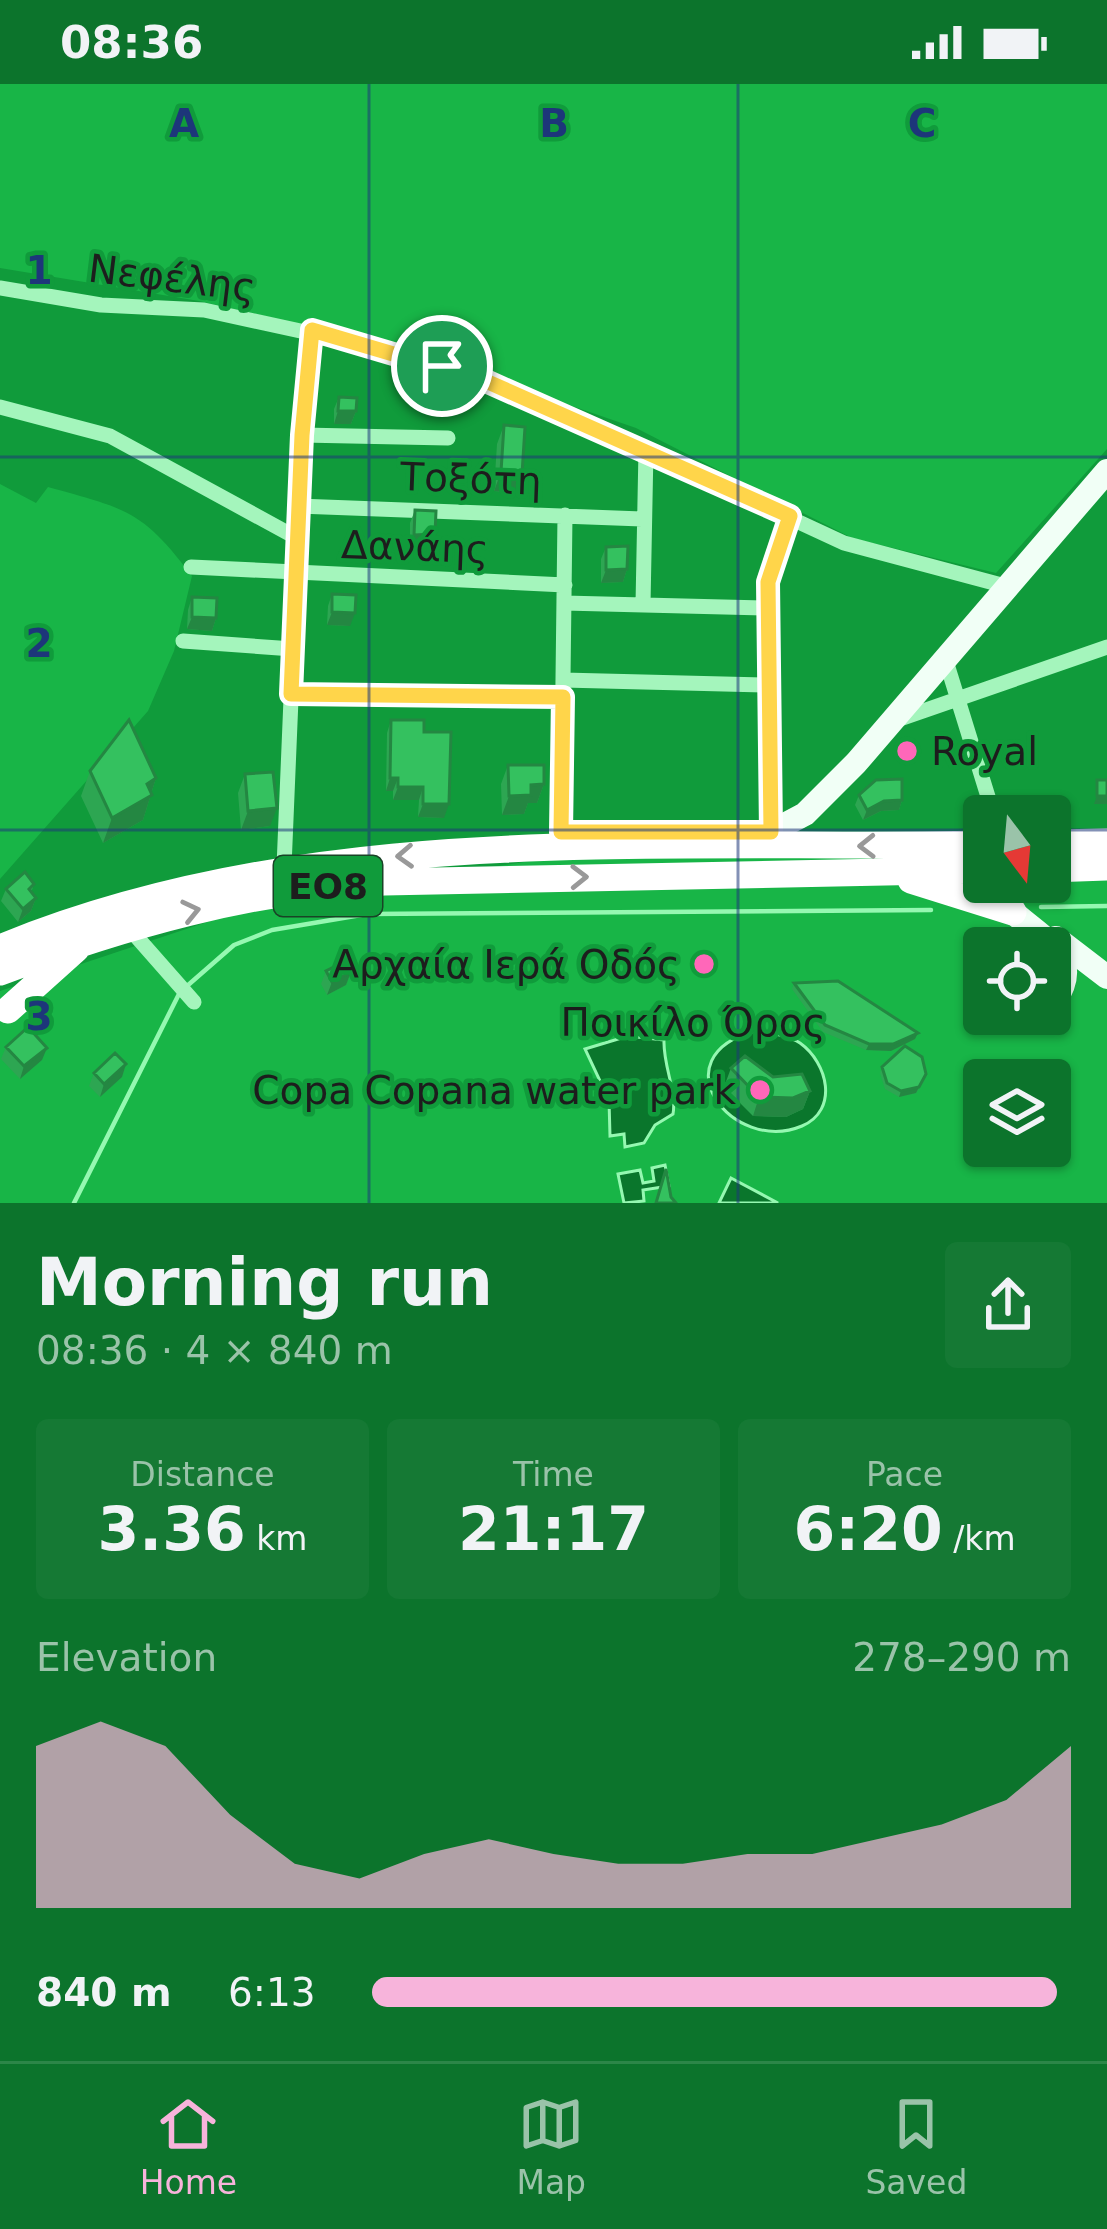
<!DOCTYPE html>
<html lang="en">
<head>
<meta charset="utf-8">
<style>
	:root { --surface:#0c742c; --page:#157934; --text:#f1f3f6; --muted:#9ac3a9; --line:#2c8648; --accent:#f7b4db }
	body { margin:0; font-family:"DejaVu Sans",sans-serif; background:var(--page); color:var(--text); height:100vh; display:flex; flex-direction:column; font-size:45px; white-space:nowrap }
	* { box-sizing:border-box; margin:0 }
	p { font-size:39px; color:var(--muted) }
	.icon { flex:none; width:66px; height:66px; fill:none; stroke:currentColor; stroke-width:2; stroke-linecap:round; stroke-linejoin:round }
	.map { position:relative; height:1119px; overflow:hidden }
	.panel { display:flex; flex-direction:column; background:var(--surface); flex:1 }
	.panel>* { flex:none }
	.needle { width:78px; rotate:164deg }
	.tools { position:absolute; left:963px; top:711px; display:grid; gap:24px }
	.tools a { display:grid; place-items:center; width:108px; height:108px; border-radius:12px; background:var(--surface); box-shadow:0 3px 9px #0004; font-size:60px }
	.pin { position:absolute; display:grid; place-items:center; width:102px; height:102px; color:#fff; margin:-51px; border:6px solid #fff; border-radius:50%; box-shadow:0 3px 12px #0007 }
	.round { display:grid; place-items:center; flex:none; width:126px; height:126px; border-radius:12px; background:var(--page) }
	.summary { display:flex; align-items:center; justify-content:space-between; height:204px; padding:0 36px }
	h1 { font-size:66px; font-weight:700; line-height:90px }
	.metrics { display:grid; grid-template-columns:repeat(3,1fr); gap:18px; height:204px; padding:12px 36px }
	.metrics div { display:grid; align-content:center; border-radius:12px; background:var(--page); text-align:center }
	.metrics b { font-size:60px; font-weight:700 }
	.metrics small { font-size:33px; font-weight:400 }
	.metrics p { font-size:33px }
	.chart { height:336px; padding:24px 36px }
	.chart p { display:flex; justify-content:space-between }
	.chart svg { width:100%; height:216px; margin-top:12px; fill:var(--accent); opacity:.7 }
	ul { padding:0 36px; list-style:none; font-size:39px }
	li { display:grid; grid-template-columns:192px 144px 1fr; align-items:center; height:90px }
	li i { height:30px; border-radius:15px; background:var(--accent) }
	.status { display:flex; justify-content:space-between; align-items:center; height:84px; padding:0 60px; background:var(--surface); direction:ltr }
	.status svg { height:33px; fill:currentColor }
	.tabs { display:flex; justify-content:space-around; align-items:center; height:168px; border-top:3px solid var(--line); background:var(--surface); font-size:33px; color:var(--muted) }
	.tabs a { display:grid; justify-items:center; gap:6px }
	.tabs .selected { color:var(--accent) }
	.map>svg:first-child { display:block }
	.green { fill:#18b547; fill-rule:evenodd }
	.water { fill:#0a762c; stroke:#95f8b1; stroke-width:3 }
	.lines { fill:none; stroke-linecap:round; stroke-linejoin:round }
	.stream { stroke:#95f8b1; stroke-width:4.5 }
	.street { stroke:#a4f5bc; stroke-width:15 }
	.primary { stroke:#f1fff6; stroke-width:24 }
	.highway { stroke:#fff; stroke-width:27 }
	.wall { fill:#2da652 }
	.shaded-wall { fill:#248742 }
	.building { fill:#34c15f; stroke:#248742; stroke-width:3 }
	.oneway { stroke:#999 }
	.route-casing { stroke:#fff; stroke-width:24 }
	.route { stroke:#ffd54a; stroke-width:15 }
	.grid { fill:none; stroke:#1d367a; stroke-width:3; stroke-opacity:0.55 }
	.poi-dot { fill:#ff67b9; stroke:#109b3b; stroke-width:4.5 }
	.labels { text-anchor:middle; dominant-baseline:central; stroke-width:9; stroke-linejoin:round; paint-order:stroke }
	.shield { fill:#109b3b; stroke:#194326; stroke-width:3 }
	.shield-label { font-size:36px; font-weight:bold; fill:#1d1d1d }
	.street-label { font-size:39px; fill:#1d1d1d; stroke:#109b3b }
	.poi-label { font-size:39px; fill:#1d1d1d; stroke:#109b3b; text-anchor:end }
	.park-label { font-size:39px; fill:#1a1d1b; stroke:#109b3b }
	.grid-label { font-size:39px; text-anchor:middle; font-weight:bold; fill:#1d367a; stroke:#109b3b; stroke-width:9; stroke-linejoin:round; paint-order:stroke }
</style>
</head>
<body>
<div class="status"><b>08:36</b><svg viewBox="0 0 49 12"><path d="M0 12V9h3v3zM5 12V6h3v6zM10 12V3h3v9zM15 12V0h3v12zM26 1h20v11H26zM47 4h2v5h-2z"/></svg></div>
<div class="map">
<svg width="1107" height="1119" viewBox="0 0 1107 1119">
	<rect width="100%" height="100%" fill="#109b3b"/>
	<path class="green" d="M0,0h1107v365l-111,124 -144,-35 -216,-110 -236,-81 -201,-46 -199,-33z
		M0,400l36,19 12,-16c79,22 94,23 144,89l-18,75 -26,60 -148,168z
		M678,754l306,24v20h66l57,-10v331h-1107v-212l267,-89zM984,864h66v66h-66zM984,996h66v66h-66z"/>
	<path class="water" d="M755,947c15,2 33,4 45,12 28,20 39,67 2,83 -70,29 -144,-69 -47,-95z
		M628,952l36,4c-1,26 13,51 9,74l-18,11 -11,18 -19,4 -1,-13 -14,2 -1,-36 -24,-51z
		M665,1081l4,21 -26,4 1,11 -20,2 -6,-29 22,-4 3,13 11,-2 -2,-13z
		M731,1094l47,25h-59z"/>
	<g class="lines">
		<path class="stream" d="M1041,823l66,-1
			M187,902l47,-41 38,-15 95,-16 564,-4
			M74,1119l105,-209"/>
		<path class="street" d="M0,204l101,17 103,5 193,42 92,30 102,44 253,117 165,44
			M0,323l110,29 187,102
			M302,351l146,3
			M298,422l344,13
			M191,483l374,18
			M564,519l203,5
			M643,521l3,-156
			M183,557l110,8
			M946,577l48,155
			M563,596l206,5
			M291,610l272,3
			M900,635l207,-72
			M561,747l165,1
			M768,748v-250l22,-66
			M561,758l4,-327
			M284,783l18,-432 10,-105
			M128,843l66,75"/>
		<path class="primary" d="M771,748l34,-18 51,-51 251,-292
			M1013,828c32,29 72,45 41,90
			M1056,854l51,39"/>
		<path class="highway" d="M1050,759l57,-1
			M1050,785l57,-2
			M911,796l102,32
			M0,864c310,-128 655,-98 984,-104
			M0,888c126,-47 250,-82 384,-90l600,-12
			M8,926l68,-61"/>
	</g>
	<path class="wall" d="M339,313l17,14 -5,13h-17v-15z
		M504,341l11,68 -21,-2 3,-47z
		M415,426l20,24 -5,13h-20v-24z
		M606,463l21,22 -4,13 -22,1v-24z
		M332,510l18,32 -23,-1 1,-19z
		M192,513l24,21 -4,13 -25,-2 1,-19z
		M391,636l33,12 20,86 -26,-1 1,-17h-26v-9h-7l1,-58z
		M508,681l36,19 -7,19h-9l-4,11 -22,1 -1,-31z
		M90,687l66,7 -13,42 -40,23 -22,-47z
		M245,690l25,52 -29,4 -3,-37z
		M859,711l43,5 -3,10 -18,1 -18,9 -8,-15z
		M34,800l-3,9 5,5 -5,13 -13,11 -17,-21 5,-12z
		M326,887l25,1 -5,13 -19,10 -6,-11z
		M794,899l121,56 -24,12 -25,-1 -43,-18 -31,-43z
		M6,963l36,13 -22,19 -19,-20z
		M126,980l-4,13 -22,20 -11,-11 5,-13z
		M882,983l42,14 -8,12 -17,4 -14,-8 -5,-16z
		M731,984l42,9 37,14 -7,18 -17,8 -33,-1 -29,-29z"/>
	<path class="shaded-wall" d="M338,327h18l-5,13h-17z
		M501,388l21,2 -7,19 -21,-2z
		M435,450l-5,13h-20l4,-12z
		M627,485l-4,13 -22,1 5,-13z
		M332,528l23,1 -5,13 -23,-1z
		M192,533l24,1 -4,13 -25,-2z
		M156,694l-13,42 -40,23 9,-25 35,-34z
		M390,694h8l-5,13h-7z
		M544,700l-7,19h-9l-4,11 -22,1 7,-19 22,-11z
		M398,703h25l-4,13h-26z
		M1097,712h10v8h-13z
		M902,716l-3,10 -18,1 -18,9 4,-10 17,-9z
		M423,720h26l-5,14 -26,-1z
		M277,724l-7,18 -29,4 7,-19z
		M36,814l-5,13 -13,11 5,-13z
		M351,888l-5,13 -19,10 5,-13z
		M918,949l-3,6 -24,12 -25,-1 3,-6z
		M47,964l-5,12 -22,19 4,-13z
		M126,980l-4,13 -22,20 4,-13z
		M926,990l-10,19 -17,4 2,-6z
		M810,1007l-7,18 -17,8 -33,-1 6,-19z"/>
	<path class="building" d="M339,313l18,1 -1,13h-18z
		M504,341l21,2 -3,47 -21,-2z
		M415,426l21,1 -1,23 -21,1z
		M628,462l-1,23 -21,1v-23z
		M332,510l24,1 -1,18 -23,-1z
		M192,513l25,1 -1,20 -24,-1z
		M129,636l27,58 -9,6 5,11 -40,23 -22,-47z
		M391,636h33v12h27l-2,72h-26v-17h-25v-9h-8z
		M508,681h36v19l-13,1v10l-22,1z
		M273,688l4,36 -29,3 -3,-37z
		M902,695v21l-18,1 -17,9 -8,-15 17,-15z
		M1097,696h10v16h-10z
		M25,788l9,12 -5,5 7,9 -13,11 -17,-20z
		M346,877l5,11 -19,10 -6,-11z
		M838,897l80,52 -25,11h-24l-44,-19 -31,-42z
		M28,943l19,21 -23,18 -18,-19z
		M905,962l17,11 4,17 -7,13 -18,4 -14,-8 -5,-16z
		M115,969l11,11 -22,20 -10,-11z
		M745,972l28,21 29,-3 8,17 -17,7 -34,-1 -28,-29z
		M666,1085l5,28 5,6h-20z"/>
	<defs><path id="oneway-chevron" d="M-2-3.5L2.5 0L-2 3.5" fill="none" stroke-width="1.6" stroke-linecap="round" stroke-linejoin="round" transform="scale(3)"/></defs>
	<g class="oneway">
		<use href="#oneway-chevron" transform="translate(867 762) rotate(179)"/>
		<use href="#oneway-chevron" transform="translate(405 772) rotate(177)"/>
		<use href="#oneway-chevron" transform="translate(579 793) rotate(-1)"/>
		<use href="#oneway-chevron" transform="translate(191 827) rotate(-13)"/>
	</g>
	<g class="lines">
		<defs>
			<path id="route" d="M312,246l176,52 302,134 -22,66 3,250h-210l2,-135 -272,-3 11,-259z"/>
		</defs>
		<use href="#route" class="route-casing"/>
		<use href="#route" class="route"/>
	</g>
	<path class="grid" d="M369,0v1119M738,0v1119M0,373h1107M0,746h984M1050,746h57"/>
	<g class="poi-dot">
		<circle cx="907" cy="667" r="12"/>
		<circle cx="704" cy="880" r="12"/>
		<circle cx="760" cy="1006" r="12"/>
	</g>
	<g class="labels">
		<rect class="shield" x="274" y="772" width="108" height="60" rx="9"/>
		<g class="shield-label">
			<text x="328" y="802">ΕΟ8</text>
		</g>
		<g class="street-label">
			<text transform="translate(172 194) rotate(7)">Νεφέλης</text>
			<text transform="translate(471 395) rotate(2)">Τοξότη</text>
			<text transform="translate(415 463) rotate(2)">Δανάης</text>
		</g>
		<g class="poi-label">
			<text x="931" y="667" text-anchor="start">Royal</text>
			<text x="680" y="880">Αρχαία Ιερά Οδός</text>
			<text x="736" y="1006">Copa Copana water park</text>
		</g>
		<g class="park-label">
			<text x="693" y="938">Ποικίλο Όρος</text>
		</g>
	</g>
	<g class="grid-label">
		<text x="184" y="53">A</text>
		<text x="554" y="53">B</text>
		<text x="922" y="53">C</text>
		<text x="39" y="200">1</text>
		<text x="39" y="573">2</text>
		<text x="39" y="946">3</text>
	</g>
</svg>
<div class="tools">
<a><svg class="needle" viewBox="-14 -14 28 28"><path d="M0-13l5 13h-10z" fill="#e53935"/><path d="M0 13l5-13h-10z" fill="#9ac3a9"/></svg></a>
<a><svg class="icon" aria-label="locate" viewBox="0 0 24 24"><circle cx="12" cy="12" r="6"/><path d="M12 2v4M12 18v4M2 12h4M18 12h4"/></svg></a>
<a><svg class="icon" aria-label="layers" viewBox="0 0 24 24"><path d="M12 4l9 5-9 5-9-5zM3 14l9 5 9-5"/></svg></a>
</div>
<div class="pin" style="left:442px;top:282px;background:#1e9e55"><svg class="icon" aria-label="arrive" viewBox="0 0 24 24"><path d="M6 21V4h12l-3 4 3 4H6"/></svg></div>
</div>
<section class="panel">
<div class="summary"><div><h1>Morning run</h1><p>08:36 · 4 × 840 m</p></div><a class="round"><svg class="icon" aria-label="share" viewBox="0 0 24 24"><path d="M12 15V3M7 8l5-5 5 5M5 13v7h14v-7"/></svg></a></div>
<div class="metrics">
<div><p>Distance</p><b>3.36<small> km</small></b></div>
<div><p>Time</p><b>21:17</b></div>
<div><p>Pace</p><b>6:20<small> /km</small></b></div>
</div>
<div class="chart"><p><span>Elevation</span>278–290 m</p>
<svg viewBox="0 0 160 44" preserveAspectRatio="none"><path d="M0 44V11L10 6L20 11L30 25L40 35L50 38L60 33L70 30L80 33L90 35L100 35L110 33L120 33L130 30L140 27L150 22L160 11V44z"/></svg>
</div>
<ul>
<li><b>840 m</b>6:13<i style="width:98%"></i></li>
</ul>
</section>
<nav class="tabs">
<a class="selected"><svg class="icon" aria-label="home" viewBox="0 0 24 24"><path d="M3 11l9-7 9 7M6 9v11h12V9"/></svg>Home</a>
<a><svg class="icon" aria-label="map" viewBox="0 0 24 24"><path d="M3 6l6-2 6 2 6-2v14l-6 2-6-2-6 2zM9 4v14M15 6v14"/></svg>Map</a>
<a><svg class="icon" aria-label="saved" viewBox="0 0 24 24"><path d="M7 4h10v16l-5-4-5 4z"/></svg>Saved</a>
</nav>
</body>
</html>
